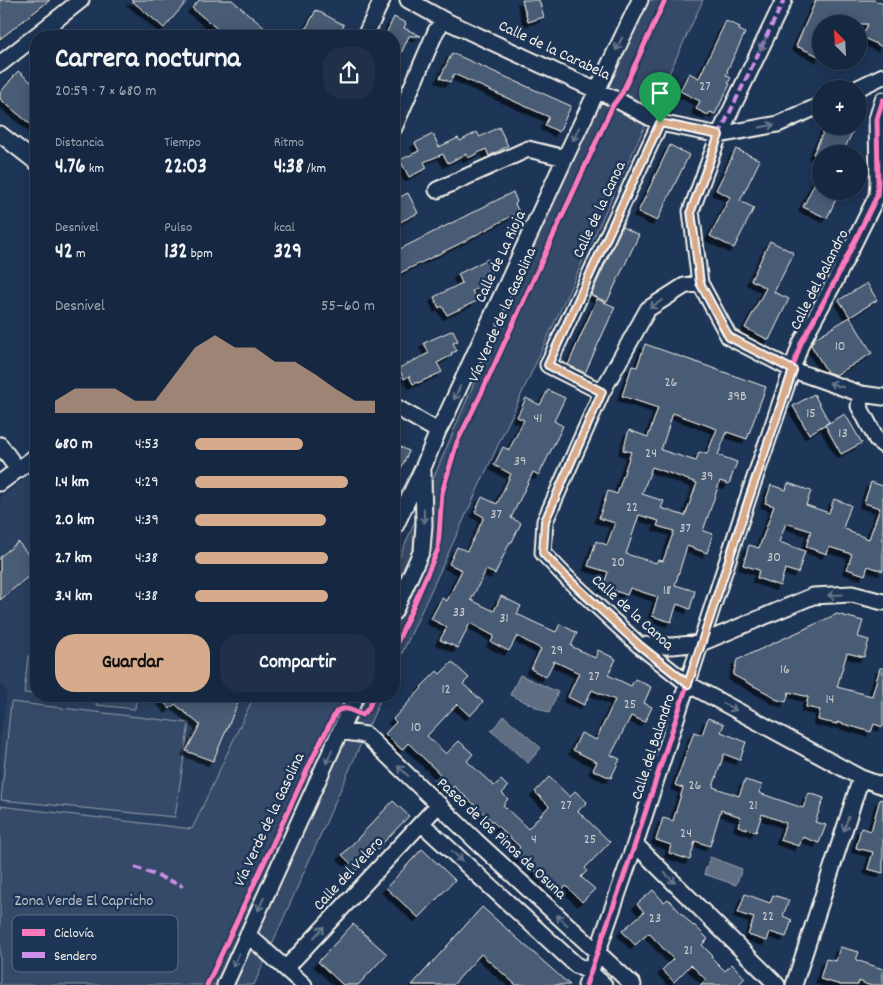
<!DOCTYPE html>
<html lang="es">
<head>
<meta charset="utf-8">
<style>
	:root { --surface:#162841; --page:#1f3048; --text:#f1f3f6; --muted:#9ea6b1; --line:#35445a; --accent:#d6ab8b }
	body { margin:0; font-family:Dekko,sans-serif; background:var(--page); color:var(--text); height:100vh; display:flex; flex-direction:column; font-size:19px; white-space:nowrap }
	* { box-sizing:border-box; margin:0 }
	p { font-size:16px; color:var(--muted) }
	.icon { flex:none; width:28px; height:28px; fill:none; stroke:currentColor; stroke-width:2; stroke-linecap:round; stroke-linejoin:round }
	.map { position:relative; flex:1; overflow:hidden }
	.sheet { position:absolute; left:30px; top:30px; width:370px; height:672px; display:flex; flex-direction:column; background:var(--surface); border-radius:20px; box-shadow:0 2px 12px #0003,0 0 0 1px var(--line) }
	.sheet>* { flex:none }
	.needle { width:32px; rotate:336deg }
	.controls { position:absolute; left:812px; top:15px; display:grid; gap:10px }
	.controls a { display:grid; place-items:center; width:55px; height:55px; border-radius:50%; background:var(--surface); box-shadow:0 2px 12px #0003,0 0 0 1px var(--line); font-size:25px }
	.pin { position:absolute; display:grid; place-items:center; width:42px; height:42px; color:#fff; margin:-51px -21px; border-radius:50% 50% 50% 0; rotate:-45deg; box-shadow:0 0 5px #0007 }
	.pin .icon { rotate:45deg }
	.round { display:grid; place-items:center; flex:none; width:52px; height:52px; border-radius:20px; background:var(--page) }
	.overview { display:flex; align-items:center; justify-content:space-between; height:85px; padding:0 25px }
	h1 { font-size:28px; font-weight:700; line-height:38px }
	.figures { display:grid; grid-template-columns:repeat(3,1fr); gap:8px; height:85px; padding:5px 25px }
	.figures div { display:grid; align-content:center }
	.figures b { font-size:21px; font-weight:700 }
	.figures small { font-size:14px; font-weight:400 }
	.figures p { font-size:14px }
	.chart { height:140px; padding:10px 25px }
	.chart p { display:flex; justify-content:space-between }
	.chart svg { width:100%; height:90px; margin-top:5px; fill:var(--accent); opacity:.7 }
	.primary-button { display:flex; gap:10px; margin-top:auto; padding:10px 25px }
	.primary-button a { flex:1; height:58px; border-radius:20px; background:var(--accent); color:#111; font-size:20px; font-weight:700; line-height:58px; text-align:center }
	.primary-button a+a { background:var(--page); color:var(--text) }
	ul { padding:0 25px; list-style:none; font-size:16px }
	li { display:grid; grid-template-columns:80px 60px 1fr; align-items:center; height:38px }
	li i { height:12px; border-radius:6px; background:var(--accent) }
	.map>svg:first-child { display:block }
	.built { fill:#2a4060 }
	.green { fill:#354a67; stroke:#949ea8 }
	.water { fill:#5e6d82; stroke:#9aa2ab }
	.building { fill:#485b74; stroke:#f4f1e8; fill-rule:evenodd; filter:url(#shadow) }
	.lines { fill:none; stroke-linecap:round; stroke-linejoin:round }
	.minor-casing { stroke:#f4f1e8; stroke-width:19 }
	.minor { stroke:#1d3557; stroke-width:15 }
	.quiet { stroke:#ce8fe9; stroke-width:4; stroke-dasharray:8 4; stroke-linecap:butt }
	.cycleway-casing { stroke:#1d3557; stroke-width:8 }
	.cycleway { stroke:#fd7abc; stroke-width:5 }
	.oneway { stroke:#68778a }
	.route-casing { stroke:#fff; stroke-width:10 }
	.route { stroke:#d6ab8b; stroke-width:6 }
	.labels { text-anchor:middle; dominant-baseline:central; stroke-width:5; stroke-linejoin:round; paint-order:stroke }
	.number-label { font-size:14px; fill:#c9cccb }
	.street-label { font-size:16px; fill:#f4f1e8; stroke:#1d3557 }
	.park-label { font-size:16px; fill:#bbbfc1; stroke:#1d3557 }
	.key { fill:#1d3557; stroke:#5e6d82; stroke-width:1 }
	.key-label { font-size:14px; fill:#f4f1e8 }
</style>
</head>
<body>
<div class="map">
<svg width="883" height="985" viewBox="0 0 883 985">
	<defs>
		<filter id="shadow"><feDropShadow dx="-4.5" dy="4.5" stdDeviation="0" flood-color="#0009"/></filter>
	</defs>
	<rect width="100%" height="100%" fill="#1d3557"/>
	<filter id="ink" filterUnits="userSpaceOnUse"><feTurbulence type="fractalNoise" baseFrequency=".02" numOctaves="2"/><feDisplacementMap in="SourceGraphic" scale="10" xChannelSelector="R" yChannelSelector="G"/><feConvolveMatrix kernelMatrix="1 2 1 2 8 2 1 2 1" color-interpolation-filters="sRGB"/></filter>
	<g filter="url(#ink)">
		<path class="built" d="M36,469v227h218l-62,133 -192,-23v-67l7,-47 -7,-8v-186z"/>
		<path class="green" d="M638,0h65l-309,671v-101z
			M28,656l8,1v37l-12,-1z
			M97,696h39l-1,13 -39,-4z
			M254,696h74l7,5 2,-5h45l-128,289h-254v-179l192,23z
			M11,702l178,21 -14,94 -174,-17z"/>
		<path class="water" d="M520,675l38,17 -9,21 -39,-18z
			M504,716l37,32 -13,15 -37,-32z
			M710,857l32,12 -6,16 -32,-11z"/>
		<path class="building" d="M0,0h50l-50,39z
			M131,0h57l-24,28z
			M199,0h33l42,36h-48l-34,-28z
			M522,0h17l5,17 -16,5z
			M816,0h58l9,4v43l-21,-10 6,-13h-47v33l-25,-11z
			M316,10l28,15 -6,11h-36z
			M394,17l12,6 -2,5 17,8h-12l-15,33v-33h-9z
			M726,21l14,6 -1,3 6,3 -18,38 1,1 -2,3 5,3 -3,5 2,1 -15,30 -5,-2 -2,3 -12,-6 4,-8 -20,-10 9,-18 10,5z
			M452,53l119,53 -12,26 -14,-7 4,-8 -95,-43 -4,8 -10,-4z
			M18,71l18,15v43l-36,-30v-6z
			M826,126h23l5,3 -12,25h-29z
			M499,127l9,19 -19,10 -3,-7 -18,9 -2,-4 -18,9 -5,-9 -19,8 3,6 -18,9 -9,-17 19,-9 -4,-8 18,-9 6,13 19,-9 2,3 17,-9 3,5z
			M670,145l19,10 -32,66 -19,-9z
			M736,149l24,11 -20,41 14,7 -20,40 -24,-12 20,-39 -14,-7z
			M821,170v21h19l-13,27 -24,-11z
			M513,192l4,10 -2,2 4,8 -56,30 -69,34v-24z
			M408,193l10,20 -18,9 -6,-13v-9z
			M622,227l17,8 -32,67 -16,-7z
			M770,241l24,12 -20,39 15,7 -20,41 -24,-12 21,-40 -15,-8z
			M488,259l6,11 -4,2 4,9 -22,10 5,10 -30,14 -5,-9 -3,2 -5,-11 28,-14 -4,-9z
			M867,283l10,17 -27,17 -11,-17z
			M597,299l18,8 -30,66 -17,-8z
			M850,317l22,36 -36,22 -9,-3 -16,-27 4,-7z
			M453,330l5,11 -5,2 4,8 -6,2 1,2 -15,8 5,9 -24,11v-1l-5,2 -4,-8 -5,3 -5,-11 30,-15 -5,-10z
			M645,344l121,43 -19,52 -20,-7 -9,23 19,7 -8,22 -9,-3 -17,50 10,3 -6,19 -20,-7 -12,39 20,6 -5,18 -13,-5 -6,18 -19,-6 6,-19 -28,-9 -3,7 -24,-8 5,-15 -20,-6 8,-25 11,4 8,-22 -16,-5 9,-27 9,3 14,-42 -8,-2 6,-20 19,7 10,-29 -36,-12 10,-30 5,1zM673,413l44,16 -10,25 -8,-2 -3,9 -35,-11zM652,467l45,16 -12,33 -24,-8 3,-7 -22,-7zM639,515l20,6 -2,5 17,5 -11,30 -5,-1 -2,3 -30,-9z
			M548,390l17,8 -11,23 9,5 -24,49 -6,-3 -22,46 10,5 -9,19h-2l-15,32 -9,-4 -15,30 23,11 7,-15 20,10 -4,8 21,10 18,8 4,-8 17,9 -6,13 24,12 3,-8 18,9 -8,16 23,11 4,-7 16,8 -7,16 8,4 -7,15 -14,-6 -20,39 9,4 -9,19 -18,-8 4,-8 -24,-12 8,-17 15,7 19,-40 -23,-10 -8,15 -16,-8 11,-24 -25,-12 -8,16 -15,-8 10,-20 -24,-13 -8,15 -18,-9 3,-6 -24,-13 -12,25 -18,-8 7,-13 -16,-8 11,-21 5,3 15,-31 -13,-6 8,-17 10,4 8,-15 9,-19 -9,-5 7,-15 15,7 14,-30 -17,-9 9,-18 6,3 15,-30 -7,-3 9,-19 14,7z
			M814,394l15,28 -20,12 -16,-28z
			M845,414l17,29 -21,11 -16,-29z
			M394,444l15,7 -15,33z
			M871,482l12,4v85l-15,-5 -3,9 -18,-6 5,-15 -23,-7 -2,7 -21,-7 5,-16 -25,-8 -7,19 26,9 -7,22 -13,-4 -5,17 -23,-8 2,-8 -16,-5 6,-20 10,3 15,-42 -9,-3 6,-18 15,5 2,-7 23,8 -5,14 23,8 5,-14 17,6 -8,23 7,3v1l19,7 11,-31 -16,-5z
			M18,542l18,22v6l-36,30v-43z
			M837,614l26,7 -5,16 11,3 -5,17 -17,-4 -10,34 35,9 8,-28h3v59l-9,-3 -3,8 -34,-10v2l-19,-4 2,-10 -14,-3 2,-10 -19,-5 -3,10 -11,-3 -4,-4 -38,-20 4,-15z
			M452,662l17,16 -6,6 20,18 -13,14 -13,-12 -30,32 19,18 13,-13 14,13 -6,7 27,25 7,-6 7,7 -6,6 6,6 -5,6 25,24 21,-23 -14,-14 14,-15 21,20 5,-6 12,11 -9,9 32,31 -25,26 2,3 -6,6 14,12 -13,13 -16,-16 -7,7 -30,-28h-1l-13,-12 5,-6 -66,-61 -6,7 -14,-13 6,-6 -32,-31 -6,7 -17,-16 11,-12 -3,-3 29,-31 -1,-1 16,-16 3,3z
			M158,696h83l-28,65 -27,-10 14,-26 -25,-21 -5,5z
			M708,718l16,6 -3,8 25,10 -6,18 -16,-6 -11,33 26,9 6,-16 17,5 -3,8 44,15 6,-15 15,5 -9,24 11,3 -7,18 -16,-6 -4,9 -19,-6 6,-17 -24,-9 -6,18 -18,-6 3,-9 -20,-7 -11,36 -15,-5 -5,19 -21,-7 2,-8 -15,-5 7,-22 10,3 10,-33 -8,-3 19,-53 8,3z
			M880,799l3,1v73l-15,-4 5,-17 -17,-4 5,-20 10,3z
			M393,801l16,15 -52,54 -15,-15z
			M422,849l33,31 -36,38 -33,-30z
			M653,890l11,12 4,-3 25,27 1,-1 14,14 -6,6 10,10 -1,2 14,14 7,-7 13,14 -7,7h-38l6,-5 -15,-15 -17,17 -12,-12 11,-11 -24,-26 -14,12 -13,-14 22,-19 -7,-8z
			M745,894l25,9 3,-8 16,5 -6,16 9,4 -6,17 -16,-5 -3,9 -19,-6 6,-17 -16,-5z
			M482,907l36,32 52,46h-54l-35,-31 -28,31h-41z
			M353,924l34,30 -29,31h-15l-25,-23z
			M840,947l19,5 -3,8 27,9v16h-15l-9,-4 -1,4h-17l-21,-6 6,-20 10,2z"/>
		<g class="lines">
			<defs>
				<path id="minor" d="M408,0l36,20 173,80 43,23 59,12 59,-11 43,-19
					M784,0l-65,135 -28,76 9,72 29,54 64,33 68,24 22,3
					M365,36l17,-36
					M0,64l81,-64
					M856,89l27,-13
					M394,128l42,-97 8,-11
					M0,134l36,28
					M437,190l91,-41 37,9
					M700,283l-16,3 -36,23 -46,83 -57,129 -2,32 23,24 73,68 49,39 173,94 22,8
					M602,392l-54,-27 112,-242
					M861,394l-2,12 18,34 6,5
					M394,406l44,25
					M0,445l18,25
					M0,483l36,-27
					M394,529l29,-61 15,-37 9,-17 118,-256 75,-158
					M394,612l28,-62 2,-25 -1,-53
					M639,645l33,1 29,-3 112,-47 39,-2 31,8
					M340,731l26,4 110,106 157,144
					M421,823l155,142 14,7 14,13
					M635,844l142,141
					M248,935l56,50
					M286,968l153,-164
					M225,985l131,-289
					M586,985l49,-141 114,-349 52,-152 34,-62 42,-85 1,-14 -1,-63 6,-19
					M794,985l67,-207"/>
			</defs>
			<use href="#minor" class="minor-casing"/>
			<use href="#minor" class="minor"/>
			<path class="quiet" d="M719,135l65,-135
				M135,867l48,19"/>
			<defs>
				<path id="cycleway" d="M394,650l44,-101 4,-56 15,-51 24,-48 132,-289 9,-12 43,-93
					M207,985l109,-234 20,-39c8,-7 17,-1 26,3l6,-6 6,-13
					M586,985l49,-141 114,-349 52,-152 34,-62 42,-85 1,-14 -1,-63 6,-19"/>
			</defs>
			<use href="#cycleway" class="cycleway-casing"/>
			<use href="#cycleway" class="cycleway"/>
		</g>
		<defs><path id="oneway-shaft" d="M-6 0H5M1.5-3L5.5 0L1.5 3" fill="none" stroke-width="1.6" stroke-linecap="round" stroke-linejoin="round" transform="scale(1.25)"/></defs>
		<g class="oneway">
			<use href="#oneway-shaft" transform="translate(619 44) rotate(115)"/>
			<use href="#oneway-shaft" transform="translate(763 44) rotate(116)"/>
			<use href="#oneway-shaft" transform="translate(767 126) rotate(-11)"/>
			<use href="#oneway-shaft" transform="translate(576 134) rotate(115)"/>
			<use href="#oneway-shaft" transform="translate(656 304) rotate(148)"/>
			<use href="#oneway-shaft" transform="translate(836 385) rotate(-161)"/>
			<use href="#oneway-shaft" transform="translate(457 393) rotate(115)"/>
			<use href="#oneway-shaft" transform="translate(424 516) rotate(89)"/>
			<use href="#oneway-shaft" transform="translate(835 595) rotate(177)"/>
			<use href="#oneway-shaft" transform="translate(730 707) rotate(28)"/>
			<use href="#oneway-shaft" transform="translate(329 757) rotate(114)"/>
			<use href="#oneway-shaft" transform="translate(403 771) rotate(-137)"/>
			<use href="#oneway-shaft" transform="translate(846 824) rotate(108)"/>
			<use href="#oneway-shaft" transform="translate(457 856) rotate(43)"/>
			<use href="#oneway-shaft" transform="translate(670 878) rotate(45)"/>
			<use href="#oneway-shaft" transform="translate(261 904) rotate(114)"/>
			<use href="#oneway-shaft" transform="translate(562 920) rotate(-137)"/>
			<use href="#oneway-shaft" transform="translate(319 932) rotate(-47)"/>
			<use href="#oneway-shaft" transform="translate(236 960) rotate(114)"/>
		</g>
	</g>
	<g class="lines" filter="url(#ink)">
		<defs>
			<path id="route" d="M660,123l59,12 -28,76 9,72 29,54 64,33 -43,125 -62,189 -49,-39 -73,-68 -23,-24 2,-32 57,-129 -54,-27z"/>
		</defs>
		<use href="#route" class="route-casing"/>
		<use href="#route" class="route"/>
	</g>
	<g class="labels">
		<g class="number-label">
			<text x="705" y="87">27</text>
			<text x="840" y="347">10</text>
			<text x="671" y="383">26</text>
			<text x="737" y="397">39B</text>
			<text x="811" y="414">15</text>
			<text x="538" y="419">41</text>
			<text x="843" y="434">13</text>
			<text x="651" y="454">24</text>
			<text x="520" y="462">39</text>
			<text x="707" y="477">39</text>
			<text x="632" y="508">22</text>
			<text x="496" y="515">37</text>
			<text x="685" y="529">37</text>
			<text x="774" y="558">30</text>
			<text x="618" y="563">20</text>
			<text x="667" y="591">18</text>
			<text x="459" y="613">33</text>
			<text x="504" y="619">31</text>
			<text x="557" y="651">29</text>
			<text x="785" y="670">16</text>
			<text x="594" y="677">27</text>
			<text x="446" y="690">12</text>
			<text x="830" y="700">14</text>
			<text x="630" y="705">25</text>
			<text x="416" y="728">10</text>
			<text x="695" y="786">26</text>
			<text x="566" y="806">27</text>
			<text x="753" y="806">21</text>
			<text x="686" y="834">24</text>
			<text x="534" y="840">4</text>
			<text x="590" y="840">25</text>
			<text x="768" y="917">22</text>
			<text x="655" y="919">23</text>
			<text x="688" y="951">21</text>
		</g>
		<g class="street-label">
			<text transform="translate(554 51) rotate(25)">Calle de la Carabela</text>
			<text transform="translate(600 210) rotate(-65)">Calle de la Canoa</text>
			<text transform="translate(501 257) rotate(-65)">Calle de La Rioja</text>
			<text transform="translate(820 280) rotate(-63)">Calle del Balandro</text>
			<text transform="translate(503 315) rotate(-66)">Vía Verde de la Gasolina</text>
			<text transform="translate(632 613) rotate(42)">Calle de la Canoa</text>
			<text transform="translate(654 747) rotate(-72)">Calle del Balandro</text>
			<text transform="translate(270 820) rotate(-65)">Vía Verde de la Gasolina</text>
			<text transform="translate(501 839) rotate(43)">Paseo de los Pinos de Osuna</text>
			<text transform="translate(349 874) rotate(-47)">Calle del Velero</text>
		</g>
		<g class="park-label">
			<text x="84" y="901">Zona Verde El Capricho</text>
		</g>
	</g>
	<rect x="12" y="915" width="166" height="57" rx="8" class="key"/>
	<rect x="22" y="929" width="23" height="7" fill="#fd7abc"/>
	<rect x="22" y="952" width="23" height="6" fill="#ce8fe9"/>
	<g class="key-label">
		<text x="54" y="937">Ciclovía</text>
		<text x="54" y="960">Sendero</text>
	</g>
</svg>
<div class="controls">
<a><svg class="needle" viewBox="-14 -14 28 28"><path d="M0-13l5 13h-10z" fill="#e53935"/><path d="M0 13l5-13h-10z" fill="#9ea6b1"/></svg></a>
<a>+</a>
<a>−</a>
</div>
<div class="pin" style="left:660px;top:123px;background:#1e9e55"><svg class="icon" aria-label="arrive" viewBox="0 0 24 24"><path d="M6 21V4h12l-3 4 3 4H6"/></svg></div>
<section class="sheet">
<div class="overview"><div><h1>Carrera nocturna</h1><p>20:59 · 7 × 680 m</p></div><a class="round"><svg class="icon" aria-label="share" viewBox="0 0 24 24"><path d="M12 15V3M7 8l5-5 5 5M5 13v7h14v-7"/></svg></a></div>
<div class="figures">
<div><p>Distancia</p><b>4.76<small> km</small></b></div>
<div><p>Tiempo</p><b>22:03</b></div>
<div><p>Ritmo</p><b>4:38<small> /km</small></b></div>
</div>
<div class="figures">
<div><p>Desnivel</p><b>42<small> m</small></b></div>
<div><p>Pulso</p><b>132<small> bpm</small></b></div>
<div><p>kcal</p><b>329</b></div>
</div>
<div class="chart"><p><span>Desnivel</span>55–60 m</p>
<svg viewBox="0 0 160 44" preserveAspectRatio="none"><path d="M0 44V38L10 32L20 32L30 32L40 38L50 38L60 25L70 12L80 6L90 12L100 12L110 19L120 19L130 25L140 32L150 38L160 38V44z"/></svg>
</div>
<ul>
<li><b>680 m</b>4:53<i style="width:60%"></i></li>
<li><b>1.4 km</b>4:29<i style="width:85%"></i></li>
<li><b>2.0 km</b>4:39<i style="width:73%"></i></li>
<li><b>2.7 km</b>4:38<i style="width:74%"></i></li>
<li><b>3.4 km</b>4:38<i style="width:74%"></i></li>
</ul>
<div class="primary-button"><a>Guardar</a><a>Compartir</a></div>
</section>
</div>
</body>
</html>
